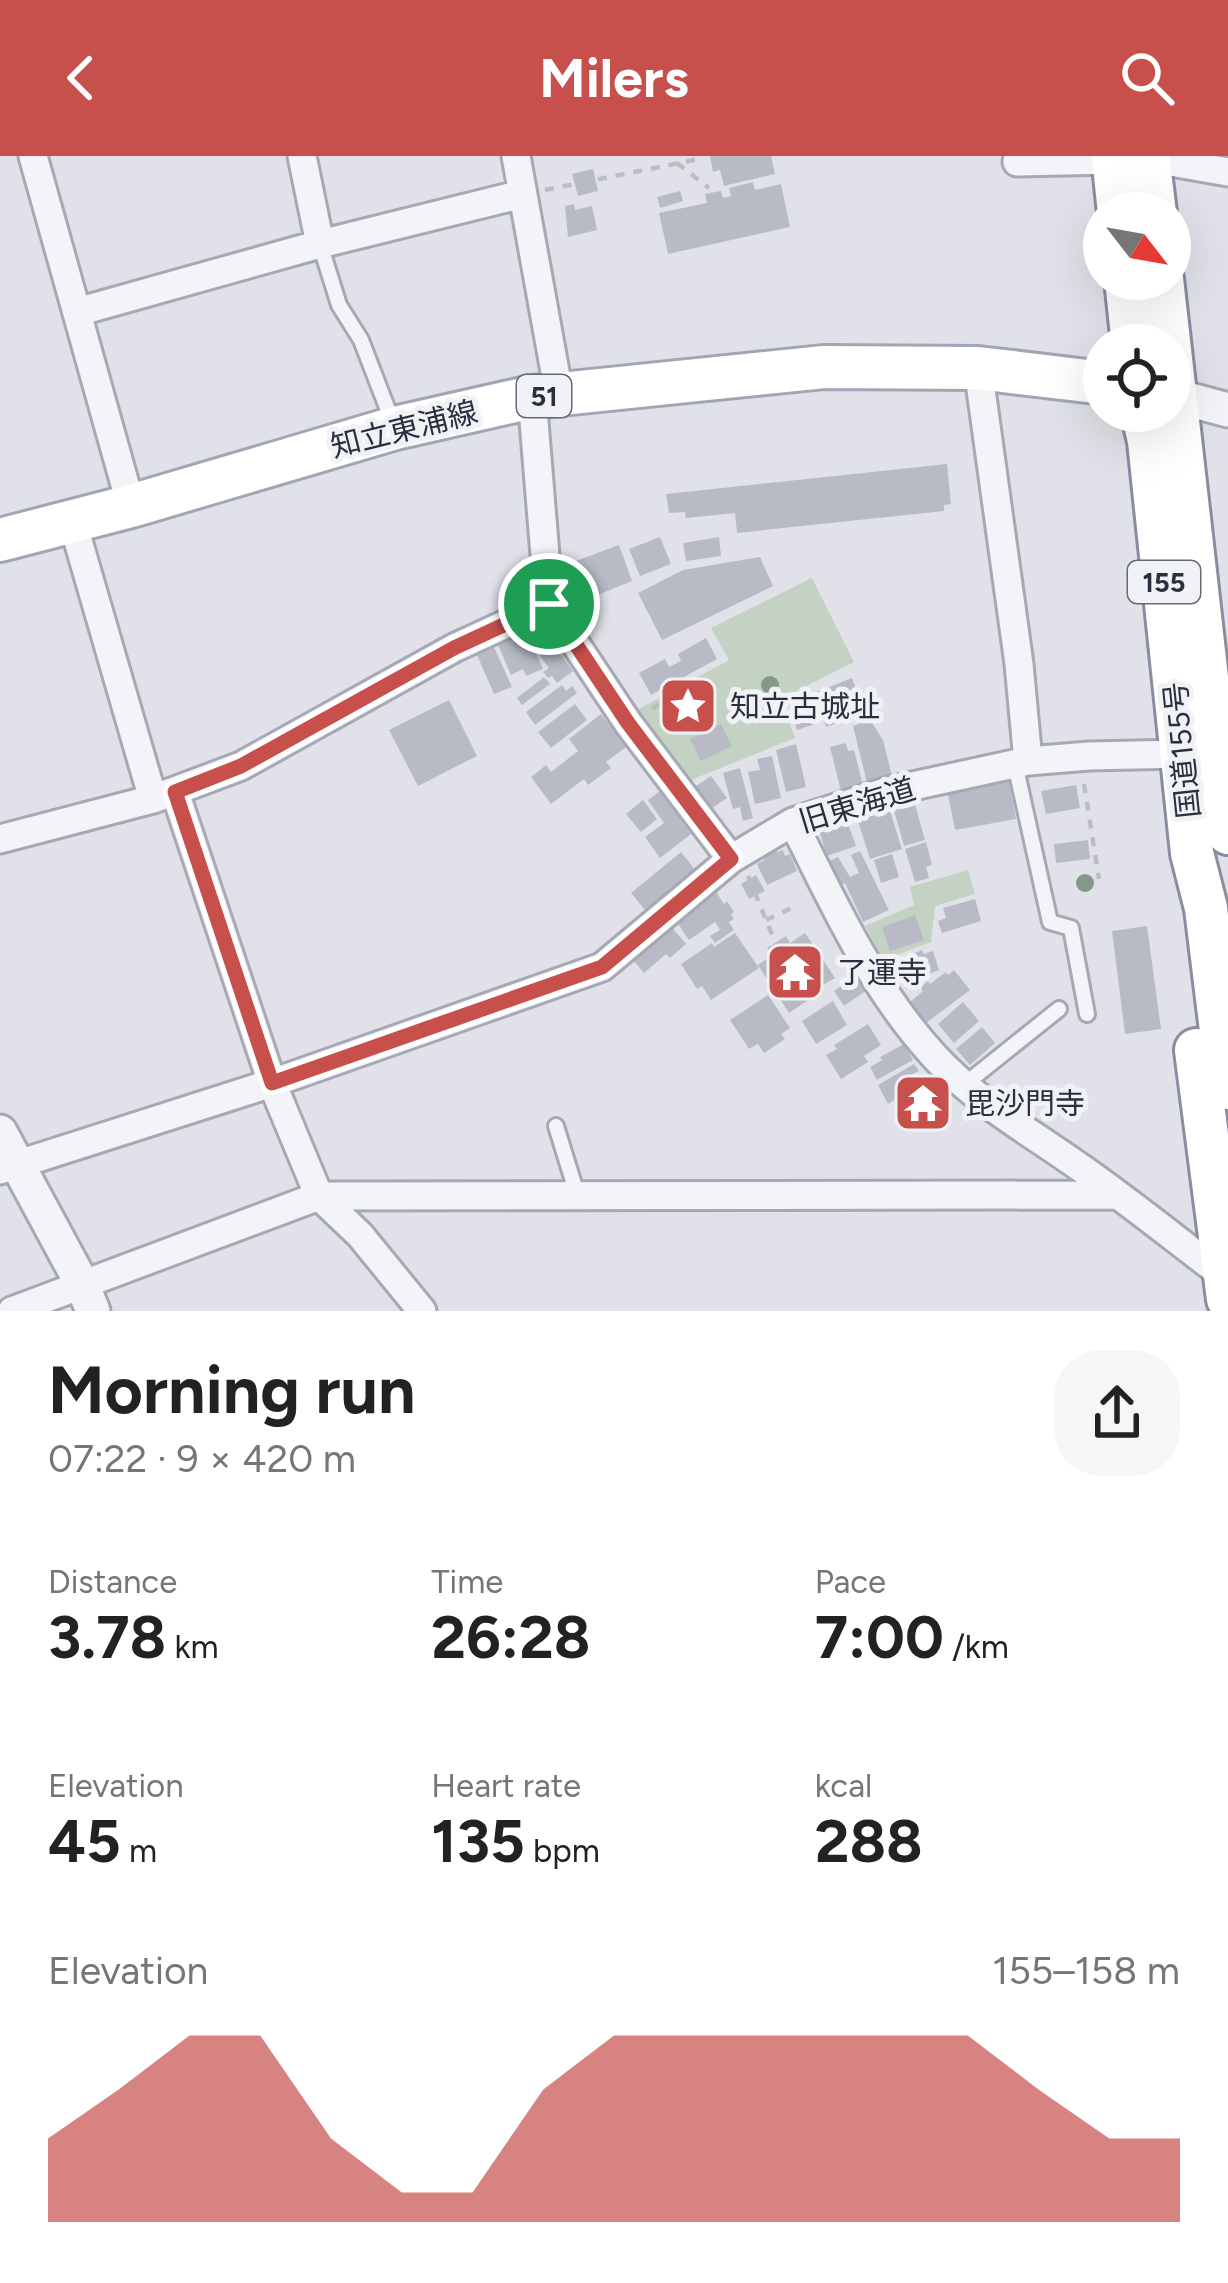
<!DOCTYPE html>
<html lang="en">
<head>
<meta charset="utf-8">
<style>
	:root { --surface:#fff; --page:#f6f6f6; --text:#222; --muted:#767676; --accent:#c7504c }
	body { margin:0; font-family:Figtree,"Noto Sans JP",sans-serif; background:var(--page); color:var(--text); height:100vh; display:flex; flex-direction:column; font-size:45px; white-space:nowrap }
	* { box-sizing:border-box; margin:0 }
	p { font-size:39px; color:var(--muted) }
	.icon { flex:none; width:66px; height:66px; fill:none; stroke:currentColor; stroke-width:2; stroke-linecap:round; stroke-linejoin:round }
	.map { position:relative; height:1155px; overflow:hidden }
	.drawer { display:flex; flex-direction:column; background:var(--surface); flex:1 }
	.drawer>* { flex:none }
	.needle { width:78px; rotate:121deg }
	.controls { position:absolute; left:1083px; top:36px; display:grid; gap:24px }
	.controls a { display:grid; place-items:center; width:108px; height:108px; border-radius:50%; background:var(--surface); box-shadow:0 12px 48px #0002; font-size:60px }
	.pin { position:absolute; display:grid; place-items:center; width:102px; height:102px; color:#fff; margin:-51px; border:6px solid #fff; border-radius:50%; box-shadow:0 3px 12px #0007 }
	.round { display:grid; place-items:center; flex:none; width:126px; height:126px; border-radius:48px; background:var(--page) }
	.overview { display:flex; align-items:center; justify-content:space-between; height:204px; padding:0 48px }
	h1 { font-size:66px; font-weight:700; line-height:90px }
	.stats { display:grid; grid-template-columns:repeat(3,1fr); gap:18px; height:204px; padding:12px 48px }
	.stats div { display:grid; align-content:center }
	.stats b { font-size:60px; font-weight:700 }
	.stats small { font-size:33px; font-weight:400 }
	.stats p { font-size:33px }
	.chart { height:336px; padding:24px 48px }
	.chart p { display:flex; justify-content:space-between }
	.chart svg { width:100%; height:216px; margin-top:12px; fill:var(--accent); opacity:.7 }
	header { display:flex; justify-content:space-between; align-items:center; height:156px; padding:0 48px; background:var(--accent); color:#fff; font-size:54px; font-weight:700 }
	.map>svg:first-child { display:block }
	.green { fill:#c3d2c2 }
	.building { fill:#b8bbc5 }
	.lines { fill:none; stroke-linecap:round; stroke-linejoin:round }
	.service-casing { stroke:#a6a8b3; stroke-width:20 }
	.minor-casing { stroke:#a6a8b3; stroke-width:33 }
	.tertiary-casing { stroke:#a6a8b3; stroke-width:39 }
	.primary-casing { stroke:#a1a5b4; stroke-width:48 }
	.trunk-casing { stroke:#898d9f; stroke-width:48 }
	.path { stroke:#bbbdc3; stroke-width:4.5; stroke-dasharray:9 9; stroke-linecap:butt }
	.service { stroke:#f3f4f7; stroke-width:14 }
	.minor { stroke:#f3f4f7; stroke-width:27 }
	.tertiary { stroke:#f3f4f7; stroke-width:33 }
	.primary { stroke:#fff; stroke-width:42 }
	.trunk { stroke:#fff; stroke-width:42 }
	.tree { fill:#849788 }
	.route-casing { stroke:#fff; stroke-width:24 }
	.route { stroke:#c7504c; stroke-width:15 }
	.labels { text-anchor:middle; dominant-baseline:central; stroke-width:10; stroke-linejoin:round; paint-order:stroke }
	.shield { fill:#f0f2f6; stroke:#656976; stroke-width:3 }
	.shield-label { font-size:27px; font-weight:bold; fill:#2a2e3f }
	.street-label { font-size:30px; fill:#2a2e3f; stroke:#f0f2f6 }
	.poi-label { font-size:30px; fill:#2a2e3f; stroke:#f0f2f6; text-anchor:start }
</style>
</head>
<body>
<header><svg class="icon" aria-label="back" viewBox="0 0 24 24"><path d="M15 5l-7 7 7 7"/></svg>Milers<svg class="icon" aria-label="search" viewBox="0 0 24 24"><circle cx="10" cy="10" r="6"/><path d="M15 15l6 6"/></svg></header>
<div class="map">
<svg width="1228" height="1155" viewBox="0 0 1228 1155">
	<rect width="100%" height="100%" fill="#e1e2e9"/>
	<path class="green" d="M812,422l42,84 -73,37 14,39 -109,44 -51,-71 94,-51 -18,-32z
		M968,714l7,24 -40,12 -4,36 -48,18 -18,-34 49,-21 -4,-18z"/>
	<path class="building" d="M710,0h61l4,18 -51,12 -4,-16 -7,2z
		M593,13l5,22 -20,5 -6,-22z
		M753,26l2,8 26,-6 9,43 -122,27 -9,-41 48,-10 -2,-9 16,-3 2,7 8,-2 -2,-8z
		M680,35l3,10 -23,7 -3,-11z
		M574,48l1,6 17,-4 5,24 -29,7 -3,-31z
		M947,308l4,40 -7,1v6l-207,22 -2,-20 -49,5 -1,-6 -16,1 -3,-19z
		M660,381l11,27 -31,12 -11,-27z
		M719,381l2,19 -35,5 -3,-18z
		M619,389l13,36 -42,17 -14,-37z
		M760,401l13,29 -111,54 -24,-47 45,-23z
		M526,476l17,37 -17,7 -3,-7 -12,6 -13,-30z
		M706,482l11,21 -66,36 -12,-22 26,-14 4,8 12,-6 -3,-7z
		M554,489l19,26 -16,12 -5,-7 -4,2 -5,-6 6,-4 -9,-12z
		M494,491l18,40 -18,7 -17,-39z
		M544,521l6,7 -28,21 -5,-7z
		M852,522l8,22 -25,9 5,13 -14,5 -12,-34z
		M562,529l4,6 6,-5 5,7 -42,32 -9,-13z
		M809,538l9,29 -21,7 -9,-29z
		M449,544l28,56 -59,30 -29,-56z
		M575,548l12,16 -36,28 -13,-16z
		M864,554l19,30 9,36 -25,7 -14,-57 6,-2 -3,-12z
		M601,558l25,33 -20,15 5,6 -23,17 -4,-6 -33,25 -20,-27 15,-12 5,7 27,-21 -9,-12z
		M721,568l11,22 -31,15 -11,-22z
		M846,587l2,8 6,-1 9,35 -22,6 -11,-44z
		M796,588l10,43 -20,5 -10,-42z
		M772,600l9,42 -26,6 -7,-32 12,-2 -3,-11z
		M740,612l13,50 -10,3 -3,-14 -7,2 -10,-36z
		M1008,618l8,45 -61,11 -9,-45z
		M711,620l16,22 -18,12 -16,-22z
		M1076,629l4,23 -34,6 -5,-23z
		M660,635l31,43 -31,24 -15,-21 19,-14 -16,-23z
		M643,644l14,19 -16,13 -15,-18z
		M914,645l11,39 -21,6 -11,-39z
		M889,652l13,41 -32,10 -13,-41z
		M846,662l10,28 -29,10 -9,-29z
		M1088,684l2,19 -34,4 -2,-19z
		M926,686l6,23 -6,2 3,11 -14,4 -10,-33z
		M776,693l1,3 6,-2 2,6 5,-2 7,17 -30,14 -10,-21 7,-4 -2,-4z
		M860,695l29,59 -26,12 -18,-39 -4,2 -12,-24 9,-4 12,20 9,-4 -8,-18z
		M681,696l18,23 -50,40 -18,-22z
		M892,698l7,23 -18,6 -7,-23z
		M756,719l9,16 -16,8 -8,-15z
		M711,736l2,3 3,-3 8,12 3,-3 7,11 -3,2 3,5 -5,3 5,8 -19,13 -5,-7 10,-6 -5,-8 -26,18 -15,-22 21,-14 2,3 5,-5 -2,-3z
		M975,743l6,22 -39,12 -4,-12 8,-3 -3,-10z
		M915,759l9,25 -34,11 -8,-24z
		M670,769l16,19 -16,14 -4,-4 -22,19 -13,-15z
		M1147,770l14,103 -36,5 -13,-103z
		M735,777l24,35 -48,32 -9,-14 -5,3 -16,-25 31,-21 2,4z
		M805,777l30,45 -17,10 2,4 -31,21 -31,-48 14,-10 -5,-7 19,-12 4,7z
		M922,794l2,4 9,-3 6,19 -19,7 -8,-23z
		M954,814l16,20 -44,33 -16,-21 13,-11 -2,-4 7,-6 2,3 16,-12 2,3z
		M857,819l10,15 -23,16 -10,-15z
		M768,839l22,33 -9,6 4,5 -21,14 -6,-9 -9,5 -19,-29z
		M833,845l14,24 -31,19 -14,-23z
		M963,846l16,19 -25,22 -16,-19z
		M868,868l13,21 -17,11 4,6 -27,17 -15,-24 11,-6 -3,-4z
		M982,871l13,16 -25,22 -14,-16z
		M904,888l9,16 -36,20 -7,-13 12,-7 -2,-3z
		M914,908l5,7 -10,5 7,11 -28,17 -10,-19z
		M929,931l14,26 -40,6 -8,-14z"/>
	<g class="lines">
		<defs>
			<path id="service" d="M320,88l19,61 22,35 32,83
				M1015,608l35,158 21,6 16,86
				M964,929l95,-76
				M556,970l21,68"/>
			<path id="minor" d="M33,0l98,350
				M302,0l18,88 202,-50
				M516,0l43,238
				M1018,0l-1,6 97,-2
				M1148,2l80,14
				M77,156l243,-68
				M978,212l41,296 9,97
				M532,241l17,207 79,119 103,136
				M72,364l81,279
				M175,636l97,291 47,113 41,39 62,76
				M793,666c40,81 80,168 142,235 41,45 97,76 146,111 50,35 98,74 147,111
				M0,683l153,-40 88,-33 213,-118 95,-44
				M0,1014l272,-87 330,-116 129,-108 62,-37 92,-30 143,-31 61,-5 93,-2
				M12,1155l307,-115 797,-1"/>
			<path id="tertiary" d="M1176,240l52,14
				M0,976l82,152 11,27"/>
			<path id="primary" d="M0,384l131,-34 264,-78 137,-31 292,-30 154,1 126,15"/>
			<path id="trunk" d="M1113,0l6,57
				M1148,0l7,57
				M1126,123l7,66
				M1162,123l55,488 11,66
				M1142,255l7,30 43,412 14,55 22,180
				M1196,894l32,249"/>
		</defs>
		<use href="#service" class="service-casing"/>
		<use href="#minor" class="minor-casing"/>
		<use href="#tertiary" class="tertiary-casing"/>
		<use href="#primary" class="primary-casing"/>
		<use href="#trunk" class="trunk-casing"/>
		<path class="path" d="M677,7l32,25
			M545,34l159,-32
			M652,553l47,-27
			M1084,628l15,95
			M748,720l25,61
			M766,764l32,-15"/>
		<use href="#service" class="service"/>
		<use href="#minor" class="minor"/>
		<use href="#tertiary" class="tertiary"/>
		<use href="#primary" class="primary"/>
		<use href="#trunk" class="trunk"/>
	</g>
	<g class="tree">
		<circle cx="770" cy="529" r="9"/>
		<circle cx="1085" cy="727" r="9"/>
	</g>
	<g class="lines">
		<defs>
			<path id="route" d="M549,448l79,119 103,136 -129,108 -330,116 -97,-291 66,-26 213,-118z"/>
		</defs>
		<use href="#route" class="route-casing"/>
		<use href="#route" class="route"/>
	</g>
	<defs>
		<symbol id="sight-square" viewBox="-11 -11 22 22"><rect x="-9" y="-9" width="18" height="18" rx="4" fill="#c7504c" stroke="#f0f2f6"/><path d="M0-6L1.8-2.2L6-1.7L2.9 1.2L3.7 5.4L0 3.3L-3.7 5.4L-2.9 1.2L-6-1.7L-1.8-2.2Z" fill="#fff"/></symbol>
		<symbol id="temple-square" viewBox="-11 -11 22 22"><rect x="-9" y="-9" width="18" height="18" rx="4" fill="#c7504c" stroke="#f0f2f6"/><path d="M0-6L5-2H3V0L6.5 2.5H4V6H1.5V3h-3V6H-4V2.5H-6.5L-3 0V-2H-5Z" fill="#fff"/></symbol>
	</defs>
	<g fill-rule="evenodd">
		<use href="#sight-square" x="655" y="517" width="66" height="66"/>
		<use href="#temple-square" x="762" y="783" width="66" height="66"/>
		<use href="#temple-square" x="890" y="914" width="66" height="66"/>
	</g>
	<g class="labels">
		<g class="shield">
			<rect x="517" y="219" width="54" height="42" rx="9"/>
			<rect x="1128" y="405" width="72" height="42" rx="9"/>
		</g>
		<g class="shield-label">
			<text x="544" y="240">51</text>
			<text x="1164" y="426">155</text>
		</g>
		<g class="street-label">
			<text transform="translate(404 273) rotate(-14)">知立東浦線</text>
			<text transform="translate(1182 594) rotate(-96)">国道155号</text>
			<text transform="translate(857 649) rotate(-17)">旧東海道</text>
		</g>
		<g class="poi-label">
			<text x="730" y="550">知立古城址</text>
			<text x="837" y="816">了運寺</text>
			<text x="965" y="947">毘沙門寺</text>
		</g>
	</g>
</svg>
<div class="controls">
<a><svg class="needle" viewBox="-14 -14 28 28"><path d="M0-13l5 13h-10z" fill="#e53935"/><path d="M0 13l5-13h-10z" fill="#767676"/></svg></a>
<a><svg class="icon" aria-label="locate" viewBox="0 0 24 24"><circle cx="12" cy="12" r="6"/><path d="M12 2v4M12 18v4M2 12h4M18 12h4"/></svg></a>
</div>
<div class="pin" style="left:549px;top:448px;background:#1e9e55"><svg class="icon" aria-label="arrive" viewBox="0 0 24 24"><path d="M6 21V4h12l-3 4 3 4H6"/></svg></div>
</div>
<section class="drawer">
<div class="overview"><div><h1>Morning run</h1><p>07:22 · 9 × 420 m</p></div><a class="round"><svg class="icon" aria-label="share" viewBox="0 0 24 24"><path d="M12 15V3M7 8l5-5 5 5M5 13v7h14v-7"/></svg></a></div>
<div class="stats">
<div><p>Distance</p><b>3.78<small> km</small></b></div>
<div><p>Time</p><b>26:28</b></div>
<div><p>Pace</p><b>7:00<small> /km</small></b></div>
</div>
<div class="stats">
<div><p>Elevation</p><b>45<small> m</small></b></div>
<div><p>Heart rate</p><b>135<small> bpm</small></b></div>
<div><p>kcal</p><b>288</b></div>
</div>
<div class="chart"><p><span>Elevation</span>155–158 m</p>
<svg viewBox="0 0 160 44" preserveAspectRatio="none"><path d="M0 44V27L10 17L20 6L30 6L40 27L50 38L60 38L70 17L80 6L90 6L100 6L110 6L120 6L130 6L140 17L150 27L160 27V44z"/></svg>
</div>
</section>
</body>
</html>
